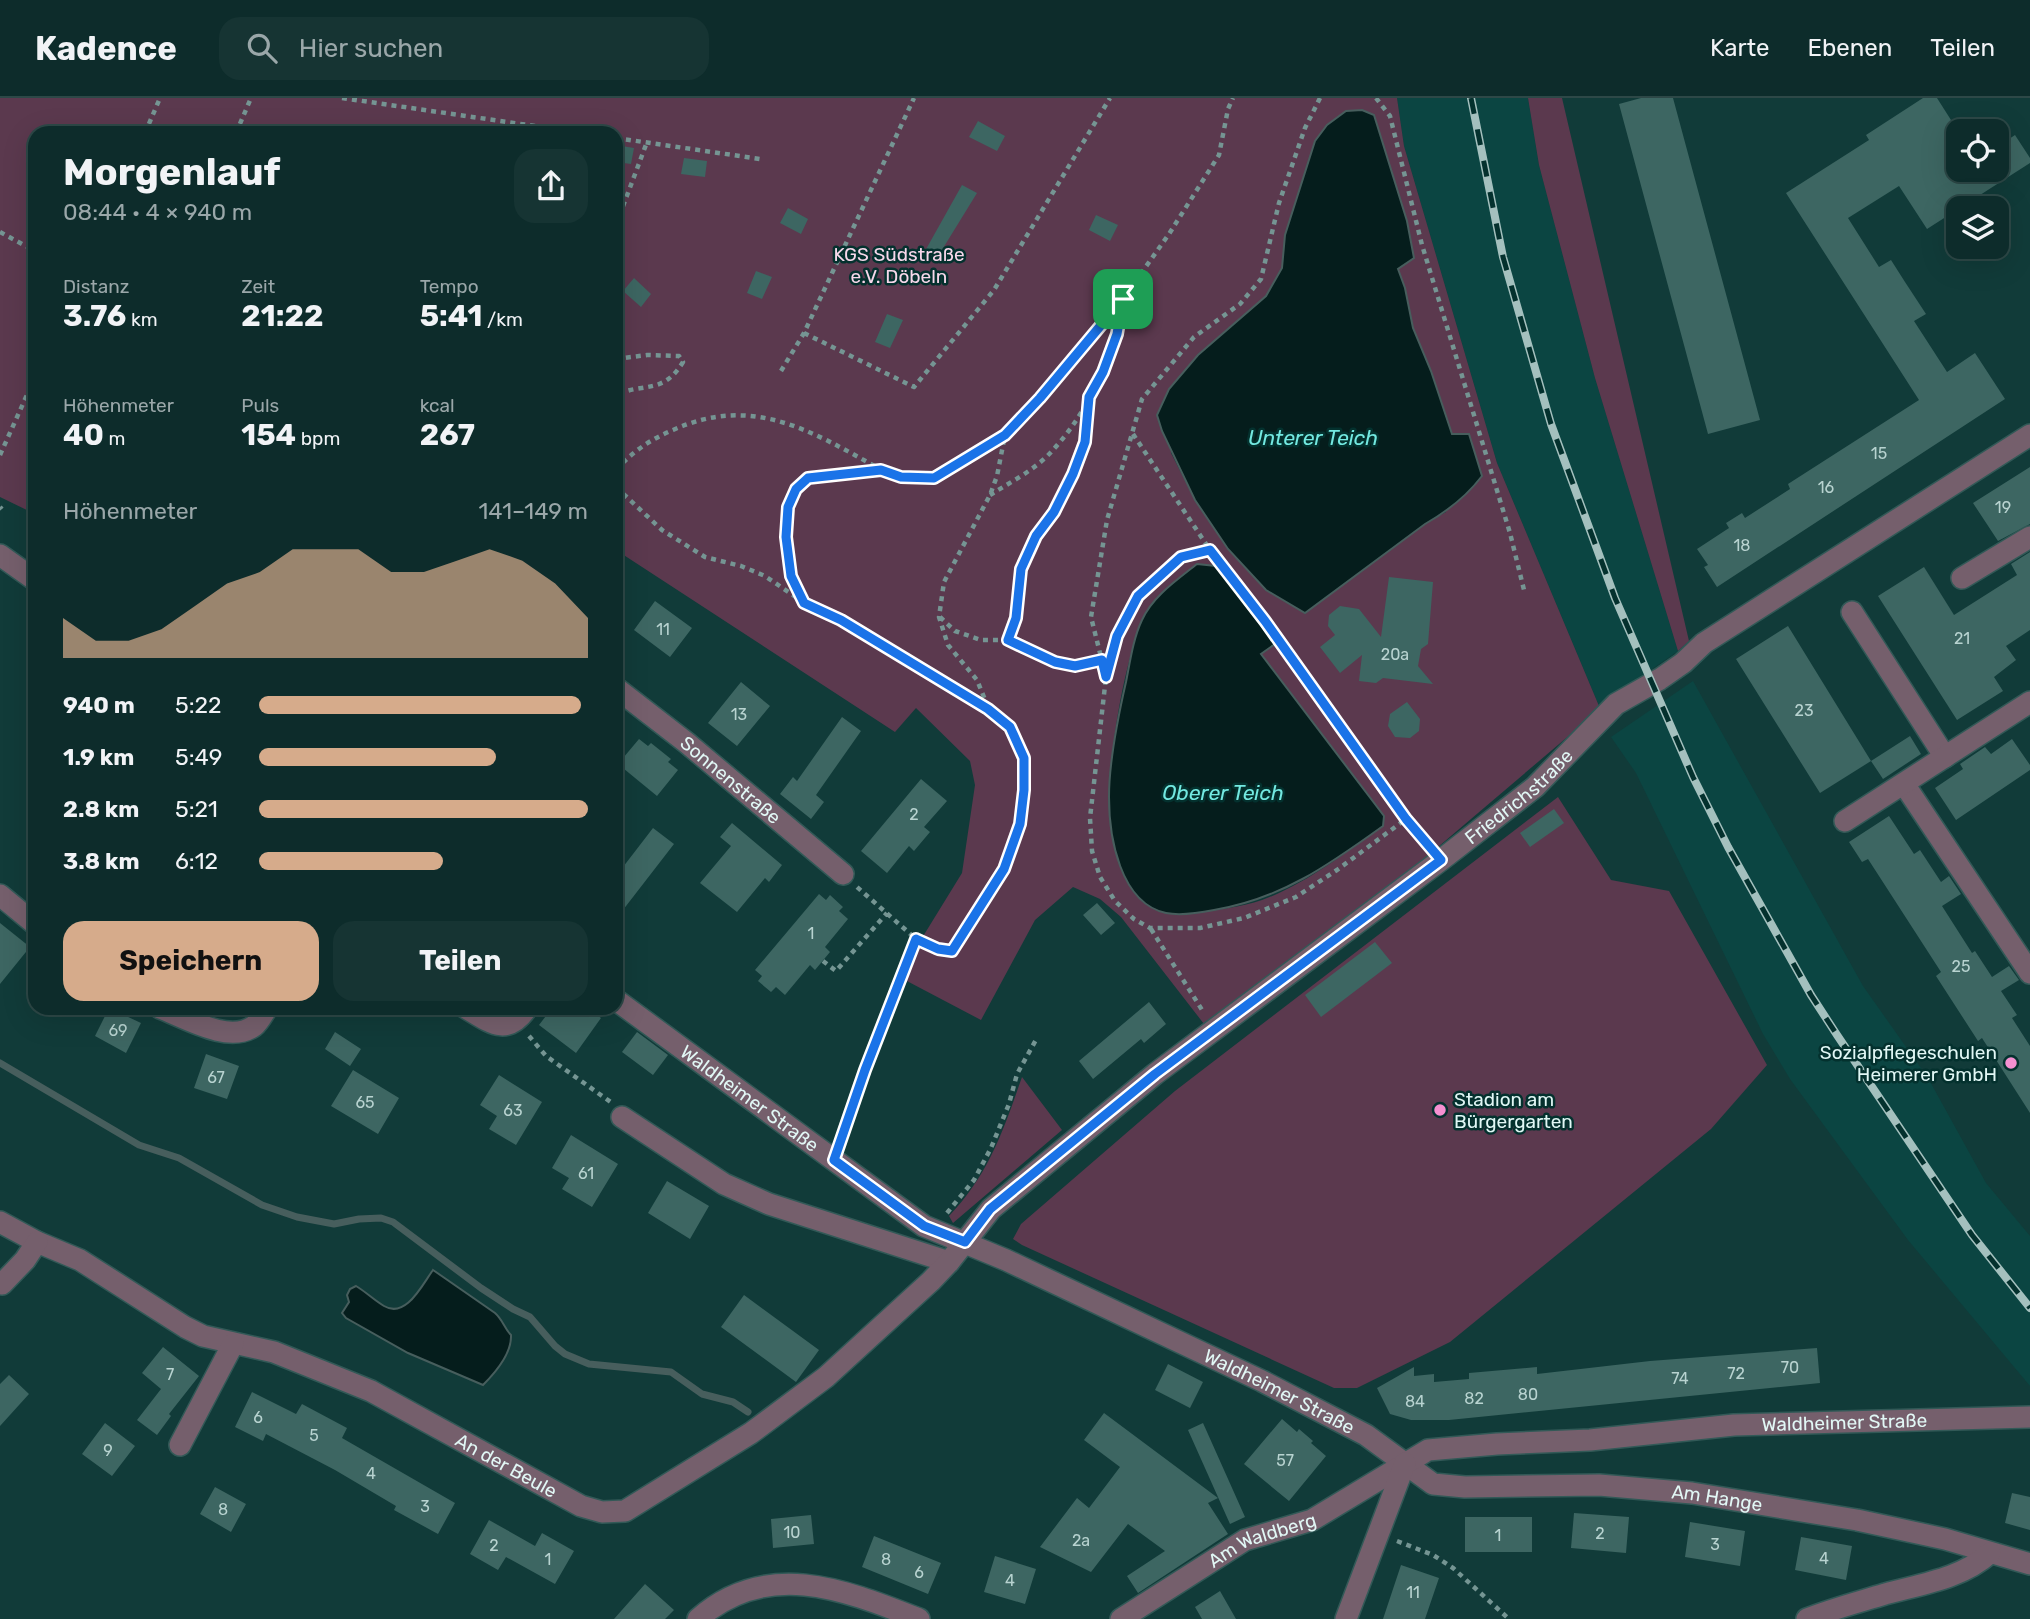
<!DOCTYPE html>
<html lang="de">
<head>
<meta charset="utf-8">
<style>
	:root { --surface:#0d2c2b; --page:#163433; --text:#f1f3f6; --muted:#9aa7a9; --line:#2d4847; --accent:#d6ab8b }
	body { margin:0; font-family:Rubik,sans-serif; background:var(--page); color:var(--text); height:100vh; display:flex; flex-direction:column; font-size:26px; white-space:nowrap }
	* { box-sizing:border-box; margin:0 }
	p { font-size:23px; color:var(--muted) }
	.icon { flex:none; width:38px; height:38px; fill:none; stroke:currentColor; stroke-width:2; stroke-linecap:round; stroke-linejoin:round }
	.map { position:relative; flex:1; overflow:hidden }
	.sheet { position:absolute; left:28px; top:28px; width:595px; height:889px; display:flex; flex-direction:column; background:var(--surface); border-radius:21px; box-shadow:0 7px 28px #0002,0 0 0 2px var(--line) }
	.sheet>* { flex:none }
	.buttons { position:absolute; left:1946px; top:21px; display:grid; gap:14px }
	.buttons a { display:grid; place-items:center; width:63px; height:63px; border-radius:14px; background:var(--surface); box-shadow:0 7px 28px #0002,0 0 0 2px var(--line); font-size:35px }
	.pin { position:absolute; display:grid; place-items:center; width:60px; height:60px; color:#fff; margin:-30px; border-radius:14px; box-shadow:0 4px 10px #0006 }
	.round { display:grid; place-items:center; flex:none; width:74px; height:74px; border-radius:21px; background:var(--page) }
	.headline { display:flex; align-items:center; justify-content:space-between; height:119px; padding:0 35px }
	h1 { font-size:38px; font-weight:700; line-height:52px }
	.stats { display:grid; grid-template-columns:repeat(3,1fr); gap:10px; height:119px; padding:7px 35px }
	.stats div { display:grid; align-content:center }
	.stats b { font-size:30px; font-weight:700 }
	.stats small { font-size:19px; font-weight:400 }
	.stats p { font-size:19px }
	.chart { height:196px; padding:14px 35px }
	.chart p { display:flex; justify-content:space-between }
	.chart svg { width:100%; height:126px; margin-top:7px; fill:var(--accent); opacity:.7 }
	.button { display:flex; gap:14px; margin-top:auto; padding:14px 35px }
	.button a { flex:1; height:80px; border-radius:21px; background:var(--accent); color:#111; font-size:28px; font-weight:700; line-height:80px; text-align:center }
	.button a+a { background:var(--page); color:var(--text) }
	ul { padding:0 35px; list-style:none; font-size:23px }
	li { display:grid; grid-template-columns:112px 84px 1fr; align-items:center; height:52px }
	li i { height:18px; border-radius:9px; background:var(--accent) }
	header { display:flex; align-items:center; gap:42px; box-sizing:border-box; height:98px; padding:0 35px; background:var(--surface); border-bottom:2px solid var(--line) }
	header strong { font-size:33px }
	nav { display:flex; gap:38px; margin-inline-start:auto; font-size:24px }
	.search { width:490px; height:63px; background:var(--page); display:flex; align-items:center; gap:18px; box-sizing:border-box; padding:0 24px; border-radius:21px; color:var(--muted); font-size:26px }
	.map>svg:first-child { display:block }
	.built { fill:#0b4542 }
	.green { fill:#5b394e; fill-rule:evenodd }
	.water { fill:#051d1c; stroke:#475e5d; stroke-width:2 }
	.lines { fill:none; stroke-linecap:round; stroke-linejoin:round }
	.stream { stroke:#475e5d; stroke-width:7 }
	.building { fill:#3d6662 }
	.minor-casing { stroke:#325957; stroke-width:24 }
	.path { stroke:#759593; stroke-width:4.5; stroke-dasharray:5 5; stroke-linecap:butt }
	.minor { stroke:#755f6c; stroke-width:21 }
	.rail-casing { stroke:#a4c0be; stroke-width:8 }
	.rail { stroke:#04312e; stroke-width:5; stroke-dasharray:16; stroke-linecap:butt }
	.route-casing { stroke:#fff; stroke-width:14 }
	.route { stroke:#1a73e8; stroke-width:9 }
	.poi-dot { fill:#f590d1; stroke:#04312e; stroke-width:2.5 }
	.labels { text-anchor:middle; dominant-baseline:central; stroke-width:5; stroke-linejoin:round; paint-order:stroke }
	.number-label { font-size:16px; fill:#b8d3d0 }
	.park-label { font-size:19px; fill:#f8d8eb; stroke:#04312e }
	.street-label { font-size:19px; fill:#e1f7f5; stroke:#04312e }
	.poi-label { font-size:19px; fill:#e1f7f5; stroke:#04312e; text-anchor:end }
	.water-label { font-size:21px; font-style:italic; fill:#73e9e1; stroke:#04312e }
</style>
</head>
<body>
<header>
<strong>Kadence</strong>
<div class="search"><svg class="icon" aria-label="search" viewBox="0 0 24 24"><circle cx="10" cy="10" r="6"/><path d="M15 15l6 6"/></svg>Hier suchen</div>
<nav><a>Karte</a><a>Ebenen</a><a>Teilen</a></nav>
</header>
<div class="map">
<svg width="2030" height="1521" viewBox="0 0 2030 1521">
	<rect width="100%" height="100%" fill="#113b39"/>
	<path class="built" d="M1397,0h131l11,67 56,213 83,273 -79,55 -102,-243 -93,-317z
		M1693,583l170,305 65,92 58,105 44,53v150l-122,-146 -118,-161 -27,-45 -127,-261 -25,-36z"/>
	<path class="green" d="M0,0h1397l7,48 93,317 102,243 -14,16 -187,159 -194,143 -83,-107 -21,-18 -27,-12 -38,33 -54,100 -76,-40 17,-42 40,-65 13,-88 -5,-24 -54,-53 -21,24 -279,-182v-417h-581v381l-35,-17zM1315,43l92,80 7,36 -16,11 7,20 8,40 18,43 21,63 -6,78 -21,12 -120,89 -39,-23 -71,-90 -24,-47 -2,-64 29,-34 68,-59 16,-28 3,-33zM1150,508l125,37 -14,11 122,172c-38,27 -77,58 -121,74 -21,7 -43,9 -64,13l-83,-63c-2,-18 -7,-37 -6,-54 2,-51 16,-147 41,-190z
		M1528,0h34l127,543 -11,10 -83,-273 -56,-213z
		M1558,699l53,83 58,11 98,174 -56,64 -261,213 -93,46h-23l-312,-143 -9,-6 8,-15 154,-133z
		M1022,979l40,53 -109,93 -4,-7c40,-42 54,-85 73,-139z"/>
	<path class="water" d="M1362,12l12,5 33,106 7,37 -16,11 7,19 8,40 18,43 21,63h17l13,42c-16,21 -34,35 -57,48l-120,89 -39,-23 -38,-41 -33,-49 -33,-69 -5,-16 12,-26 29,-34 68,-59 16,-28 3,-33 30,-94 12,-16 19,-14z
		M1197,466l19,2 59,78 -14,10 123,162 -1,10c-54,39 -102,73 -169,84 -15,3 -33,6 -48,3 -46,-10 -57,-76 -57,-116 0,-35 9,-80 17,-115 4,-20 7,-43 16,-62 11,-24 35,-40 55,-56z
		M433,1172l62,43c8,7 9,15 16,22 1,18 -15,37 -28,50l-75,-32 -62,-35 -4,-5 7,-11 -2,-7 3,-6 6,-3c10,6 18,14 28,20 22,13 38,-21 49,-36z"/>
	<g class="lines">
		<path class="stream" d="M0,965l139,82 40,13 83,47 35,12 37,7 25,-5 22,-1 12,4 88,66 32,21 17,8 25,29 10,8 24,10 82,8 31,22 31,8 15,10"/>
	</g>
	<path class="building" d="M1641,0h32l87,322 -52,14 -89,-330z
		M1923,0h14l21,33v39h39v-23l18,-12 15,23v5l-103,66 -28,-43 -51,32 31,49 12,-7 14,22 21,32 -12,7 33,51 28,-19 30,46 -288,188 -13,-20 4,-2 -11,-16 32,-21 -3,-5 16,-10 3,5 45,-29 -2,-5 131,-84 -133,-207 83,-53 -3,-5z
		M978,23l27,15 -8,15 -28,-14z
		M616,47l18,3 -3,16 -15,-2z
		M684,60l23,3 -2,16 -24,-3z
		M962,87l15,8 -40,65 -12,-7z
		M788,110l20,11 -7,15 -21,-11z
		M1096,117l22,10 -8,16 -21,-11z
		M756,173l16,6 -10,22 -15,-6z
		M634,180l17,16 -10,13 -18,-16z
		M887,216l16,6 -13,28 -15,-6z
		M2030,369v57l-32,17 -25,-38z
		M2030,454v78l-24,16 10,14 -22,17 9,14 -46,29 -79,-124 46,-29 30,48 63,-40 -6,-11z
		M1389,479l44,5 -5,62 -7,5 -3,17 15,18 -50,-6 -7,5 -17,-2 3,-26 -22,18 -20,-26 15,-12 -7,-9 1,-11 11,-9 19,3 22,28z
		M655,503l37,27 -22,29 -36,-27z
		M1788,528l83,135 -51,32 -84,-134z
		M741,584l29,24 -33,40 -29,-23z
		M1407,604l13,17 -1,12 -9,7 -15,-1 -7,-11 2,-12z
		M842,619l19,14 -45,64 8,7 -13,17 -31,-25 13,-17 4,4z
		M1910,638l11,18 -38,25 -12,-18z
		M639,641l9,7 3,-3 20,16 -3,3 10,8 -21,26 -39,-32z
		M2012,641l18,26v5l-74,50 -21,-32 28,-19 -3,-5 25,-17 6,7z
		M921,681l26,22 -23,26 6,5 -16,19 -5,-5 -22,27 -26,-22z
		M1554,711l10,14 -34,24 -10,-14z
		M1889,718l25,38 6,-4 21,32 8,-6 12,18 -19,12 30,47 3,-2 17,26 17,-11 10,14 -18,11 16,24 -5,3 18,28v67l-48,-75 -4,3 -42,-65 5,-4 -73,-113 -6,3 -13,-20z
		M732,725l50,42 -13,17 -4,-4 -28,34 -37,-29 31,-37 -11,-9z
		M653,730l21,16 -58,75v-57l7,5z
		M819,796l7,6 4,-5 13,12 -4,4 9,8 -23,28 5,5 -15,18 -5,-5 -25,30 -9,-8 -5,5 -13,-11 4,-5 -7,-6z
		M1097,805l18,20 -14,12 -18,-20z
		M0,825l30,24 -30,37z
		M1375,844l17,21 -71,54 -16,-22z
		M1149,904l17,22 -22,19 -3,-4 -48,40 -14,-18z
		M109,910l32,15 -15,30 -31,-17z
		M552,910h36l13,10 -25,35 -37,-28z
		M335,934l26,17 -11,17 -25,-17z
		M637,934l31,23 -15,20 -31,-23z
		M206,956l33,12 -12,33 -33,-11z
		M353,972l46,28 -21,36 -47,-28z
		M499,977l43,27 -26,43 -27,-16 8,-13 -17,-11z
		M571,1037l47,29 -26,43 -30,-18 7,-11 -17,-10z
		M667,1083l42,25 -19,33 -42,-26z
		M744,1197l75,55 -23,32 -75,-55z
		M163,1249l36,29 -30,38 2,2 -14,19 -20,-15 24,-31 -19,-16z
		M1817,1250l3,35 -371,37h-38l-21,-6 -13,-26 37,-21v9l20,-2v8l35,-3v-6l68,-6v7l113,-13z
		M1168,1266l35,18 -13,26 -35,-18z
		M9,1277l20,19 -29,32v-42z
		M252,1294l44,22 6,-10 45,24 -5,10 113,65 -17,31 -44,-24 2,-4 -61,-36 -69,-36 -3,7 -28,-14z
		M1104,1315l114,85 -10,5 20,31 -90,59 -11,-17 38,-25 -37,-27 -37,48 -51,-25 37,-49 12,10 31,-41 -36,-27z
		M1282,1321l15,13 2,-3 14,12 -2,2 15,13 -37,45 -45,-37z
		M105,1325l30,23 -23,30 -30,-22z
		M1203,1325l42,94 -15,7 -42,-94z
		M215,1389l31,17 -15,28 -31,-18z
		M2012,1395l18,4v33l-25,-7z
		M1574,1415l55,4 -3,36 -55,-5z
		M811,1417l3,29 -41,4 -2,-29z
		M1465,1419h67v35h-67z
		M489,1422l46,26 7,-13 32,18 -19,33 -49,-27 -8,13 -28,-16z
		M1690,1424l55,9 -5,35 -55,-9z
		M874,1438l67,27 -13,31 -66,-27z
		M1801,1439l51,9 -6,34 -51,-10z
		M995,1458l41,13 -11,35 -41,-12z
		M1401,1467l38,13 -14,41h-42z
		M645,1486l29,26 -9,9h-51z
		M1220,1493l16,28h-34l-7,-12z"/>
	<g class="lines">
		<defs>
			<g id="minor">
				<path d="M0,457l35,25"/>
				<path d="M1962,480l68,-41"/>
				<path d="M1852,514l93,145"/>
				<path id="s1" d="M616,590l71,55 156,131"/>
				<path d="M1904,686l126,189"/>
				<path d="M1845,723l185,-119"/>
				<path d="M0,797l35,29"/>
				<path id="s2" d="M616,902l308,226 82,34 256,121 104,54 67,49 32,3 134,-2 93,8 165,27 88,19 85,25"/>
				<path d="M160,910c26,10 69,36 94,18 5,-4 9,-12 13,-18"/>
				<path d="M466,910c25,15 41,29 61,0"/>
				<path d="M622,1019l102,67 45,20 180,58"/>
				<path id="s3" d="M0,1124l37,20 43,18 105,67 18,9 71,16 97,39 210,115 21,6 23,-1 126,-78 75,-56 105,-96 18,-19 42,-53 164,-135 286,-214 94,-73 81,-83 44,-25 23,-16 21,-20 326,-208"/>
				<path d="M2,1186l23,-24 12,-18"/>
				<path d="M180,1347l53,-101"/>
				<path d="M698,1521c69,-61 147,-29 221,0"/>
				<path id="s4" d="M1121,1521l124,-79 67,-20 116,-70 69,-6 93,-4 144,-15 296,-8"/>
				<path d="M1346,1521l59,-156"/>
				<path d="M1807,1521c25,-10 52,-17 78,-25 36,-10 76,-15 105,-41"/>
			</g>
		</defs>
		<use href="#minor" class="minor-casing"/>
		<path class="path" d="M342,0l241,35
			M1320,0l-15,30 -26,75 -18,76 -21,25 -46,33 -52,62 -35,121 -16,97 15,60 -16,141 2,33 8,26 15,24 19,18 16,9h50l44,-10 52,-21 41,-27 69,-51
			M1376,0l14,18 32,129 88,288 15,61
			M145,35l15,-35
			M236,35l15,-35
			M616,40l144,21
			M616,127l31,-83
			M0,134l35,19
			M804,235l110,54 80,-97 116,-192
			M616,261l31,-4 32,1 4,6c-20,33 -39,20 -67,33
			M781,273l23,-38 110,-235
			M1133,336l77,116 55,71 141,198 22,25
			M0,357l35,-78
			M616,372c16,-18 35,-31 57,-40 80,-36 138,1 207,39
			M616,389l46,43 43,27 36,9 24,10 38,26
			M990,397c21,-13 46,-26 62,-44 38,-41 61,-95 70,-149
			M0,409l2,2
			M940,519l15,14 26,9h27l47,22 20,4 27,-6
			M1008,542l8,-22 5,-49 15,-33 18,-24 19,-38 12,-32 4,-45
			M1106,578l11,-40 21,-40 43,-39 29,-7
			M988,609l-11,-27 -29,-35 -9,-28 5,-35 46,-87 7,-19 8,-41
			M1151,831l53,84
			M916,841l22,10 14,2 52,-82 15,-45 5,-34v-32l-14,-31 -22,-18 -147,-89 -36,-17 -14,-27 -5,-39 2,-30 8,-17 12,-12 73,-8 20,7 33,1 71,-44 35,-36 83,-99 46,-65 50,-79 9,-46 5,-11
			M823,863l13,10 51,-58
			M529,938l17,20 66,47
			M841,1044l24,-72 51,-131 -59,-52
			M947,1115l27,-33 17,-32 18,-44 8,-30 20,-36
			M1397,1443l36,14 20,13 56,51"/>
		<use href="#minor" class="minor"/>
		<defs>
			<path id="rail" d="M1471,0l32,159 48,167 64,174 78,179 35,70 83,148 26,40 135,200 58,73"/>
		</defs>
		<use href="#rail" class="rail-casing"/>
		<use href="#rail" class="rail"/>
	</g>
	<g class="lines">
		<defs>
			<path id="route" d="M1123,201l-6,35 -14,38 -14,25 -4,45 -12,32 -19,38 -18,24 -15,33 -5,49 -8,22 47,22 20,4 27,-6 4,17 11,-41 21,-40 43,-39 29,-7 55,71 141,198 35,41 -286,214 -165,135 -25,33 -41,-16 -90,-66 31,-90 51,-131 22,10 14,2 52,-82 16,-45 4,-34v-32l-14,-31 -22,-18 -147,-89 -37,-17 -13,-27 -5,-39 2,-30 8,-18 12,-11 73,-8 20,7 33,1 71,-43 35,-37z"/>
		</defs>
		<use href="#route" class="route-casing"/>
		<use href="#route" class="route"/>
	</g>
	<g class="poi-dot">
		<circle cx="2011" cy="965" r="7"/>
		<circle cx="1440" cy="1012" r="7"/>
	</g>
	<g class="labels">
		<g class="number-label">
			<text x="1879" y="355">15</text>
			<text x="1826" y="389">16</text>
			<text x="2003" y="409">19</text>
			<text x="1742" y="447">18</text>
			<text x="663" y="531">11</text>
			<text x="1962" y="540">21</text>
			<text x="1395" y="556">20a</text>
			<text x="1804" y="612">23</text>
			<text x="739" y="616">13</text>
			<text x="914" y="716">2</text>
			<text x="811" y="835">1</text>
			<text x="1961" y="868">25</text>
			<text x="118" y="932">69</text>
			<text x="216" y="979">67</text>
			<text x="365" y="1004">65</text>
			<text x="513" y="1012">63</text>
			<text x="586" y="1075">61</text>
			<text x="1790" y="1269">70</text>
			<text x="1736" y="1275">72</text>
			<text x="170" y="1276">7</text>
			<text x="1680" y="1280">74</text>
			<text x="1528" y="1296">80</text>
			<text x="1474" y="1300">82</text>
			<text x="1415" y="1303">84</text>
			<text x="258" y="1319">6</text>
			<text x="314" y="1337">5</text>
			<text x="108" y="1352">9</text>
			<text x="1285" y="1362">57</text>
			<text x="371" y="1375">4</text>
			<text x="425" y="1408">3</text>
			<text x="223" y="1411">8</text>
			<text x="792" y="1434">10</text>
			<text x="1600" y="1435">2</text>
			<text x="1498" y="1437">1</text>
			<text x="1081" y="1442">2a</text>
			<text x="1715" y="1446">3</text>
			<text x="494" y="1447">2</text>
			<text x="1824" y="1460">4</text>
			<text x="548" y="1461">1</text>
			<text x="886" y="1461">8</text>
			<text x="919" y="1474">6</text>
			<text x="1010" y="1482">4</text>
			<text x="1413" y="1494">11</text>
		</g>
		<g class="park-label">
			<text x="899" y="156">KGS Südstraße<tspan x="899" dy="22">e.V. Döbeln</tspan></text>
		</g>
		<g class="street-label">
			<text stroke="none"><textPath href="#s1" startOffset="147">Sonnenstraße</textPath></text>
			<text stroke="none"><textPath href="#s3" startOffset="1843">Friedrichstraße</textPath></text>
			<text stroke="none"><textPath href="#s2" startOffset="166">Waldheimer Straße</textPath></text>
			<text stroke="none"><textPath href="#s2" startOffset="774">Waldheimer Straße</textPath></text>
			<text stroke="none"><textPath href="#s4" startOffset="770">Waldheimer Straße</textPath></text>
			<text stroke="none"><textPath href="#s3" startOffset="565">An der Beule</textPath></text>
			<text stroke="none"><textPath href="#s2" startOffset="1239">Am Hange</textPath></text>
			<text stroke="none"><textPath href="#s4" startOffset="163">Am Waldberg</textPath></text>
		</g>
		<g class="poi-label">
			<text x="1997" y="954">Sozialpflegeschulen<tspan x="1997" dy="22">Heimerer GmbH</tspan></text>
			<text x="1454" y="1001" text-anchor="start">Stadion am<tspan x="1454" dy="22">Bürgergarten</tspan></text>
		</g>
		<g class="water-label">
			<text x="1313" y="339">Unterer Teich</text>
			<text x="1223" y="694">Oberer Teich</text>
		</g>
	</g>
</svg>
<div class="buttons">
<a><svg class="icon" aria-label="locate" viewBox="0 0 24 24"><circle cx="12" cy="12" r="6"/><path d="M12 2v4M12 18v4M2 12h4M18 12h4"/></svg></a>
<a><svg class="icon" aria-label="layers" viewBox="0 0 24 24"><path d="M12 4l9 5-9 5-9-5zM3 14l9 5 9-5"/></svg></a>
</div>
<div class="pin" style="left:1123px;top:201px;background:#1e9e55"><svg class="icon" aria-label="arrive" viewBox="0 0 24 24"><path d="M6 21V4h12l-3 4 3 4H6"/></svg></div>
<section class="sheet">
<div class="headline"><div><h1>Morgenlauf</h1><p>08:44 · 4 × 940 m</p></div><a class="round"><svg class="icon" aria-label="share" viewBox="0 0 24 24"><path d="M12 15V3M7 8l5-5 5 5M5 13v7h14v-7"/></svg></a></div>
<div class="stats">
<div><p>Distanz</p><b>3.76<small> km</small></b></div>
<div><p>Zeit</p><b>21:22</b></div>
<div><p>Tempo</p><b>5:41<small> /km</small></b></div>
</div>
<div class="stats">
<div><p>Höhenmeter</p><b>40<small> m</small></b></div>
<div><p>Puls</p><b>154<small> bpm</small></b></div>
<div><p>kcal</p><b>267</b></div>
</div>
<div class="chart"><p><span>Höhenmeter</span>141–149 m</p>
<svg viewBox="0 0 160 44" preserveAspectRatio="none"><path d="M0 44V30L10 38L20 38L30 34L40 26L50 18L60 14L70 6L80 6L90 6L100 14L110 14L120 10L130 6L140 10L150 18L160 30V44z"/></svg>
</div>
<ul>
<li><b>940 m</b>5:22<i style="width:98%"></i></li>
<li><b>1.9 km</b>5:49<i style="width:72%"></i></li>
<li><b>2.8 km</b>5:21<i style="width:100%"></i></li>
<li><b>3.8 km</b>6:12<i style="width:56%"></i></li>
</ul>
<div class="button"><a>Speichern</a><a>Teilen</a></div>
</section>
</div>
</body>
</html>
